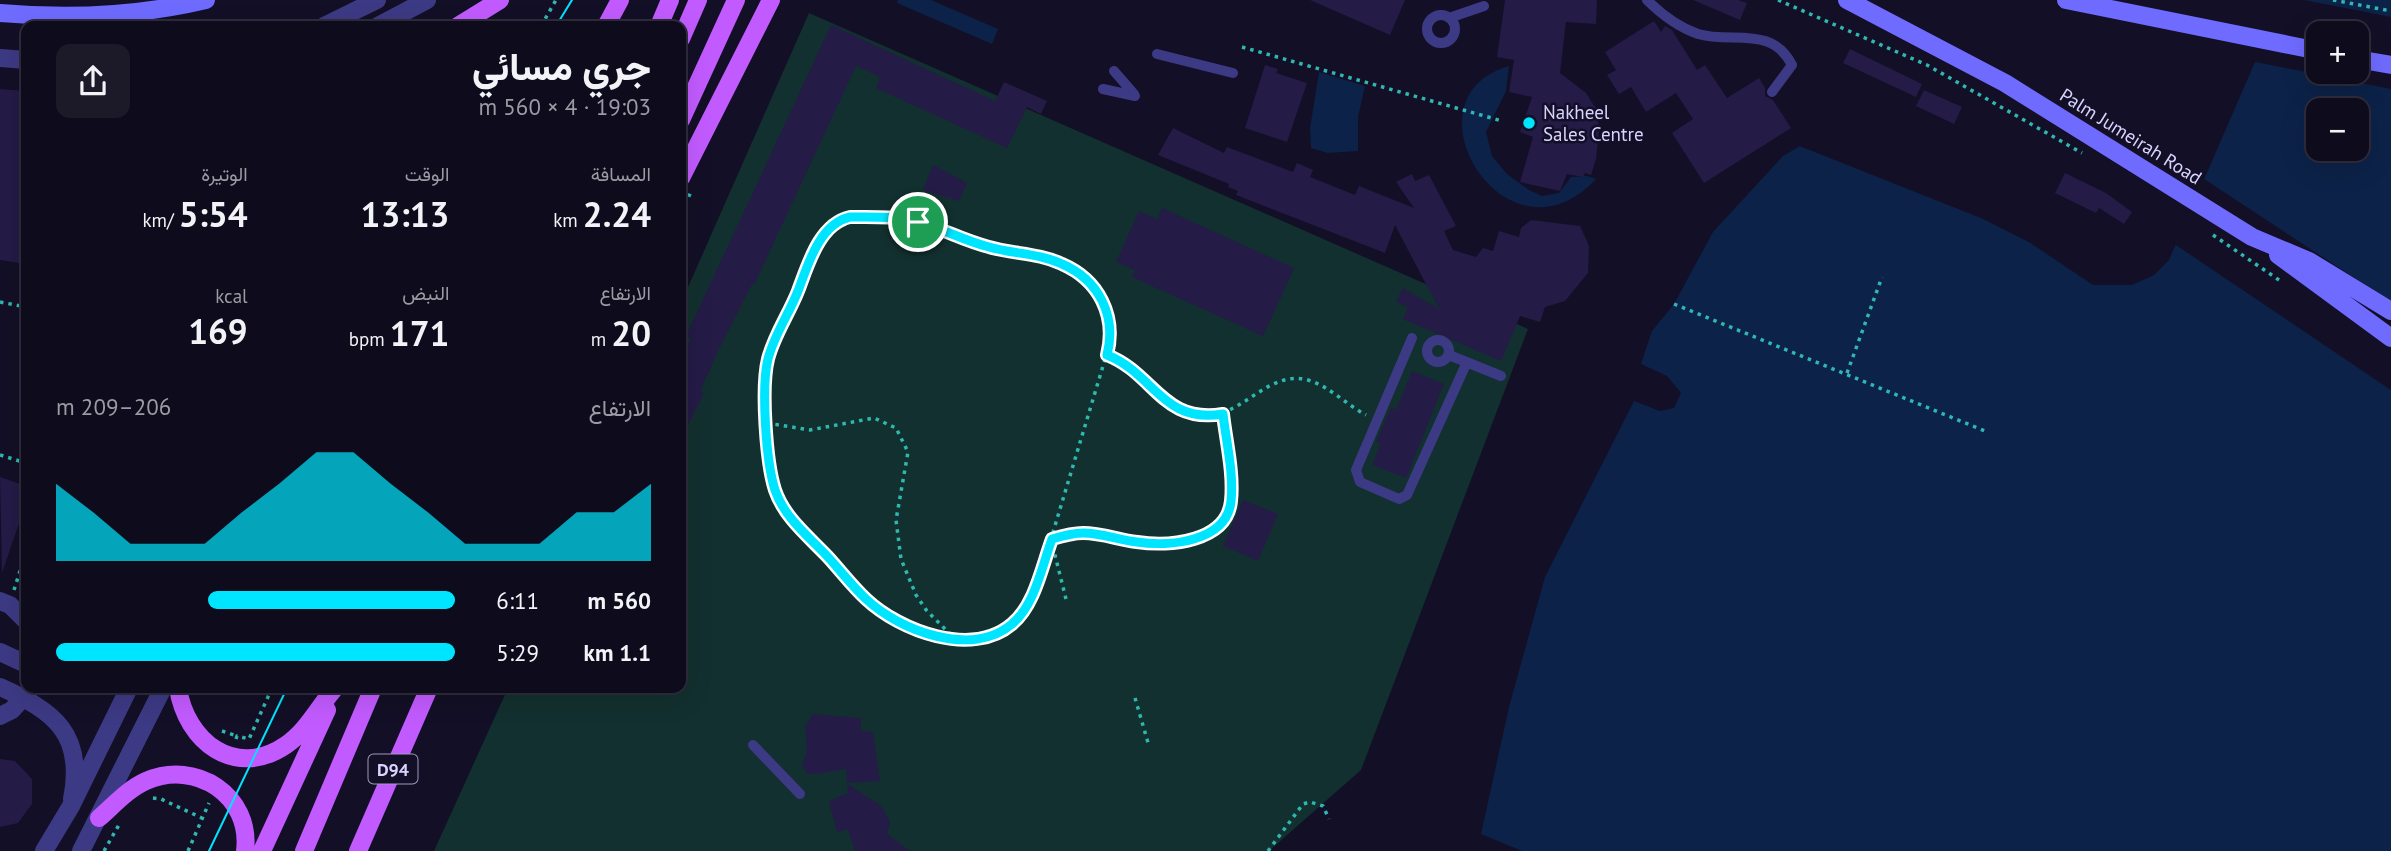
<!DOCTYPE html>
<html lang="ar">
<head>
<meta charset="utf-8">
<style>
	:root { --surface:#0e0b1c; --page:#1c1929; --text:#f1f3f6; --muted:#9b9ba3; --line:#2e2b3b; --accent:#00e5ff }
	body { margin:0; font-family:"PT Sans",Vazirmatn,sans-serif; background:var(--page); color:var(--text); direction:rtl; height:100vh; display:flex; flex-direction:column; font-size:26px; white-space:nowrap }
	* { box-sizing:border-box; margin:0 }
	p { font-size:23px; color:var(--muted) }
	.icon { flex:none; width:38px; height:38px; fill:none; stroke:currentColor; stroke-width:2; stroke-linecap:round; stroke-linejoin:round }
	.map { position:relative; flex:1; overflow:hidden; direction:ltr }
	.details { position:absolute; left:21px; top:21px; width:665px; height:672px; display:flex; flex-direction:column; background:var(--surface); border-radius:14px; box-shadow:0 7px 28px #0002,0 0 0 2px var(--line); direction:rtl }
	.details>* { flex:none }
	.fabs { position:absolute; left:2306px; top:21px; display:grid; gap:14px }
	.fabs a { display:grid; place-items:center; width:63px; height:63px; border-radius:14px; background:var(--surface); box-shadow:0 7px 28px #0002,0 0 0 2px var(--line); font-size:35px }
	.pin { position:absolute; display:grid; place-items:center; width:60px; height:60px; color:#fff; margin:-30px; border:4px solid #fff; border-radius:50%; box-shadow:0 2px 7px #0007 }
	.round { display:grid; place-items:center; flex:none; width:74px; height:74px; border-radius:14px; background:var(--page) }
	.overview { display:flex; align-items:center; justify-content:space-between; height:119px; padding:0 35px }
	h1 { font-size:38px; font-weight:800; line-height:52px }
	.figures { display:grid; grid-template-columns:repeat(3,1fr); gap:10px; height:119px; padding:7px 35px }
	.figures div { display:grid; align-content:center }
	.figures b { font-size:35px; font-weight:800 }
	.figures small { font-size:19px; font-weight:400 }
	.figures p { font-size:19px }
	.chart { height:196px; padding:14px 35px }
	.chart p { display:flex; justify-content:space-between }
	.chart svg { width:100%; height:126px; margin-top:7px; fill:var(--accent); opacity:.7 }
	ul { padding:0 35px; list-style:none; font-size:23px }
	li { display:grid; grid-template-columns:112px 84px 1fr; align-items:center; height:52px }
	li i { height:18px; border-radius:9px; background:var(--accent) }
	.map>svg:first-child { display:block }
	.green { fill:#12302f }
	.water { fill:#0c2248; fill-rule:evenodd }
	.pier { fill:#130f26; fill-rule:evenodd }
	.building { fill:#241b47 }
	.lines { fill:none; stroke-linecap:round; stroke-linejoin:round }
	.path { stroke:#2fb8b0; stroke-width:3.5; stroke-dasharray:3.5 5; stroke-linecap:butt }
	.service { stroke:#3d3a85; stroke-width:10 }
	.minor { stroke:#3d3a85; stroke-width:18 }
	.tertiary { stroke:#3d3a85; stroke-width:18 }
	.secondary { stroke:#6f6bff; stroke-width:18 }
	.primary { stroke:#c25bff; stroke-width:18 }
	.tram { stroke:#00e5ff; stroke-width:2 }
	.route-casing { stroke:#fff; stroke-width:14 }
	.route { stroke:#00e5ff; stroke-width:9 }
	.poi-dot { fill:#00e5ff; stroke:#130f26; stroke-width:2.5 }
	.labels { text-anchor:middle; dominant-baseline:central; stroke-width:5; stroke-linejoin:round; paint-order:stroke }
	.shield { fill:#130f26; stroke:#9e99be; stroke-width:2 }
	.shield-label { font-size:18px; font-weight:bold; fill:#d9d4ff }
	.poi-label { font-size:19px; fill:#d9d4ff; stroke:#130f26; text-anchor:start }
	.street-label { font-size:19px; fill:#d9d4ff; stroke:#130f26 }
</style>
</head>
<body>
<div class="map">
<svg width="2391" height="851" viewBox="0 0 2391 851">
	<rect width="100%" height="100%" fill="#130f26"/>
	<path class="green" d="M809,13l719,316 -167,441 -92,81h-835l74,-163h173v-385z"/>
	<path class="water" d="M898,0h33l67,29 -6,15 -95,-41z
		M2282,0h109v851h-869l-41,-17 28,-127 36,-130 89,-176 26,10 14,-3 7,-15 -14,-17 -26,-12 11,-33 22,-27 39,-72 70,-76 17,-10 182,72 47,24 64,43h39l22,-10 15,-15zM2319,33h38v39h-38zM2319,110h38v39h-38z
		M1509,66l-3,25 -20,41 6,24 15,18 22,16 13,6 17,-3 12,-16 16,-1 9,3c-89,96 -198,-81 -87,-113z
		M1319,72l46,14 -7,31v34l-30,2 -17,-5 -1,-20z"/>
	<path class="pier" d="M2278,0h26l87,17v72l-140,-28zM2319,33h38v39h-38z
		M1803,144l180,71 46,23v4l-48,-24 -181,-72z
		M2201,177l190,125v88l-218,-147z"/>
	<path class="building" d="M1310,0h95l-15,35z
		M1505,0h92l-1,24 -30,-2 -6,51 26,20 11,17 2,20 -3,29 -5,16 -6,-2 -2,4 -16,-3 -7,17 -40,-9 13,-45 -13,-5 12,-35 -23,-5 5,-32 -17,-3z
		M1693,0h45l9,3 -7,17z
		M1654,21l7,11 4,-6 7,4 25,40 8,-5 22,33 32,-20 6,10v8l8,4 18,28 -87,55 -32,-50 21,-14 -17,-26 -30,19 -15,-25 -12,7 -12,-19 9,-5 -11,-18z
		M831,25l164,76 9,-19 43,19 -6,13 -14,-7 -20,41 -131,-60 4,-11 -24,-11 -102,219 -2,-1 -34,67 -18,40 4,2 -23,46v-79l10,-22 -5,-2z
		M1850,49l72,35 -6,13 -73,-34z
		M1265,65l13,4 -2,4 31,10 -20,59 -42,-14z
		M0,89l26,2v173l-26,-4z
		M1924,90l38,17 -8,17 -38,-18z
		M1173,128l51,25 3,-6 66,25 4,-9 16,7 -3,7 45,18 4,-9 55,22 -18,-26 16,-8 3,7 14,-6 27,51 -12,5 9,19 23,7 7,-9 10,3 6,-20 20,6 2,-9 10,-8 49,6 9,20 -1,27 -23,28 -20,6 -5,15 -20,-6 -19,45 -98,-42 5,-11 -12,-7 7,-13 36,21 -44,-84 -10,28 -149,-58 2,-4 -10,-4 1,-3 -71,-29z
		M933,165l34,18 -8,18 -36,-11z
		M2065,173l41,20 26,19 -8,12 -25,-16 -3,5 -41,-20z
		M1162,208l132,60 -31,68 -131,-59 3,-7 -19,-8 23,-51 18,8z
		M1412,371l32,13 -38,94 -34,-13 9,-21 -5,-2 15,-34 5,2z
		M0,477l26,9v17l-24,70z
		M1243,500l35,14 -20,47 -35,-15z
		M813,714l48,4v13l12,1 7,49 -33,2 -1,-14 -30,5 -10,-1 -4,-8 5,-13 -2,-26z
		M0,759l15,2 17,18v25l-14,19 -18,4z
		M847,784l33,21 10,16 -3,13 23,17h-55l-7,-22 -11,3 -8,-31 19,-8z"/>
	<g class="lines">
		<path class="path" d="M1778,0l149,65 155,88
			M2333,0l58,11
			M541,26l15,-26
			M1242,47l260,74
			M681,212l10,-20
			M2213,235l66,45
			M0,302l26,5
			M1674,304l311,127
			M1107,355c39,15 51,56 91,61 44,5 70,-50 113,-35 20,7 36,24 55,34
			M1847,373l35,-96
			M767,423l43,7 64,-12 22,10 12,24 -12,68 5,39 15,36 11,16 26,26
			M0,455l26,8
			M14,590l12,-38
			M1066,599l-15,-60 58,-193c3,-25 -4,-50 -23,-67 -28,-25 -65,-22 -99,-32 -46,-14 -72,-30 -122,-30 -11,0 -22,0 -31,6 -17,11 -31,55 -39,74 -8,21 -21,40 -27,63 -8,30 -1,118 14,145 13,23 35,40 53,59 22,24 41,48 72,61 39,16 92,26 118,-17 13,-20 18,-47 26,-69 11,-3 21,-6 32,-6 18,-1 36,7 53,9 37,6 83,-2 95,-40l-8,-88
			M1135,698l14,48
			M222,731l15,5
			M236,739l1,-3 12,3 23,-51
			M153,798l8,1 41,19
			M104,851l16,-28
			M188,851l21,-48
			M1268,851l35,-47 7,-2 13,4 6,13"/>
		<path class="service" d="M1647,0c15,15 31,27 51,34 34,10 74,-9 94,31l-20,27
			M1427 29a14 14 0 1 1 28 0a14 14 0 1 1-28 0Z
			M1449,18l35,-12
			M1157,54l76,19
			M1114,71l20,23
			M1103,89l32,7
			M1412,338l-56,132 4,12 39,17 8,-4 60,-133
			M1427 351a11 11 0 1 1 22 0a11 11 0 1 1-22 0Z
			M1449,355l52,21
			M753,745l47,49"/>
		<path class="minor" d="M0,58l26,2
			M0,601l10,4 16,16
			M0,652l26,12
			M0,687c54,24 85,47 72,112
			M0,716l12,-6 17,-19"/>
		<path class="tertiary" d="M324,26l53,-26
			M378,26l49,-26
			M44,851l27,-45 58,-118
			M81,851l82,-163"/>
		<path class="secondary" d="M1847,0l158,83 247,154 57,24 82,50
			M2066,0l253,51
			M0,13c69,6 138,3 206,-13
			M2357,59l34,6
			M2278,255l113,83"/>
		<path class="primary" d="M458,26l42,-26
			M606,26l14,-26
			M659,26l11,-26
			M681,39l17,-39
			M681,120l55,-120
			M681,178l90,-178
			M178,688c8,53 57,92 108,57 21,-14 33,-39 49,-57
			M99,818c15,-13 29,-29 47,-37 50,-22 106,15 99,70
			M262,851l65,-141
			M304,851l69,-163
			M358,851l71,-163"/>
		<path class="tram" d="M556,26l16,-26
			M209,851l78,-163"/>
	</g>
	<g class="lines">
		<defs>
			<path id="route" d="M850,217c23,0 47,-1 69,5 24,7 46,19 70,25 24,7 50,6 73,17 37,16 55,52 45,91 48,19 55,69 116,59 3,27 11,59 8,87 -4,41 -62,46 -94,41 -18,-2 -35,-9 -54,-9 -11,0 -21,3 -31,6 -10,27 -17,66 -40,85 -40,34 -112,7 -146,-25 -14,-13 -26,-29 -39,-43 -19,-20 -43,-39 -52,-66 -9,-28 -14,-103 -7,-131 6,-24 21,-45 30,-68 10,-26 21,-67 52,-74z"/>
		</defs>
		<use href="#route" class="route-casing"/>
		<use href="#route" class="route"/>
	</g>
	<circle class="poi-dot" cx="1529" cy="123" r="7"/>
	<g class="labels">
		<rect class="shield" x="368.5" y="754.5" width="49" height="29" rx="5"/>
		<g class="shield-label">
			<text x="393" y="769">D94</text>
		</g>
		<g class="poi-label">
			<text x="1543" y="112">Nakheel<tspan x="1543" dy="22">Sales Centre</tspan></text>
		</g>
		<g class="street-label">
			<text transform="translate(2131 136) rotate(32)">Palm Jumeirah Road</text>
		</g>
	</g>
</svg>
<div class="fabs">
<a>+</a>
<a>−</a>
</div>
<div class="pin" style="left:918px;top:222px;background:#1e9e55"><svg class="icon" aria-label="arrive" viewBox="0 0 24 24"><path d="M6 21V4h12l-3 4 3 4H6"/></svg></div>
<section class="details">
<div class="overview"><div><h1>جري مسائي</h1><p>19:03 · 4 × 560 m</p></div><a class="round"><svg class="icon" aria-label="share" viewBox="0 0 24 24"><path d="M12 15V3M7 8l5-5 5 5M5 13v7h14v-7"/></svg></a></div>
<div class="figures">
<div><p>المسافة</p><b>2.24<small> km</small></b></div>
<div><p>الوقت</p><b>13:13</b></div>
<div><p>الوتيرة</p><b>5:54<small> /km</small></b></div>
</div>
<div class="figures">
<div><p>الارتفاع</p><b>20<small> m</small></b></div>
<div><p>النبض</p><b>171<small> bpm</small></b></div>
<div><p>kcal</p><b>169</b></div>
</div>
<div class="chart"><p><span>الارتفاع</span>206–209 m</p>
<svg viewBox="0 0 160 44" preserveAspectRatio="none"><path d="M0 44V17L10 27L20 38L30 38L40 38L50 27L60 17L70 6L80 6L90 17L100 27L110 38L120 38L130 38L140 27L150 27L160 17V44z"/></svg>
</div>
<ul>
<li><b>560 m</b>6:11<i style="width:62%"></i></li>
<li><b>1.1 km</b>5:29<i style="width:100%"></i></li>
</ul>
</section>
</div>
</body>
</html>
